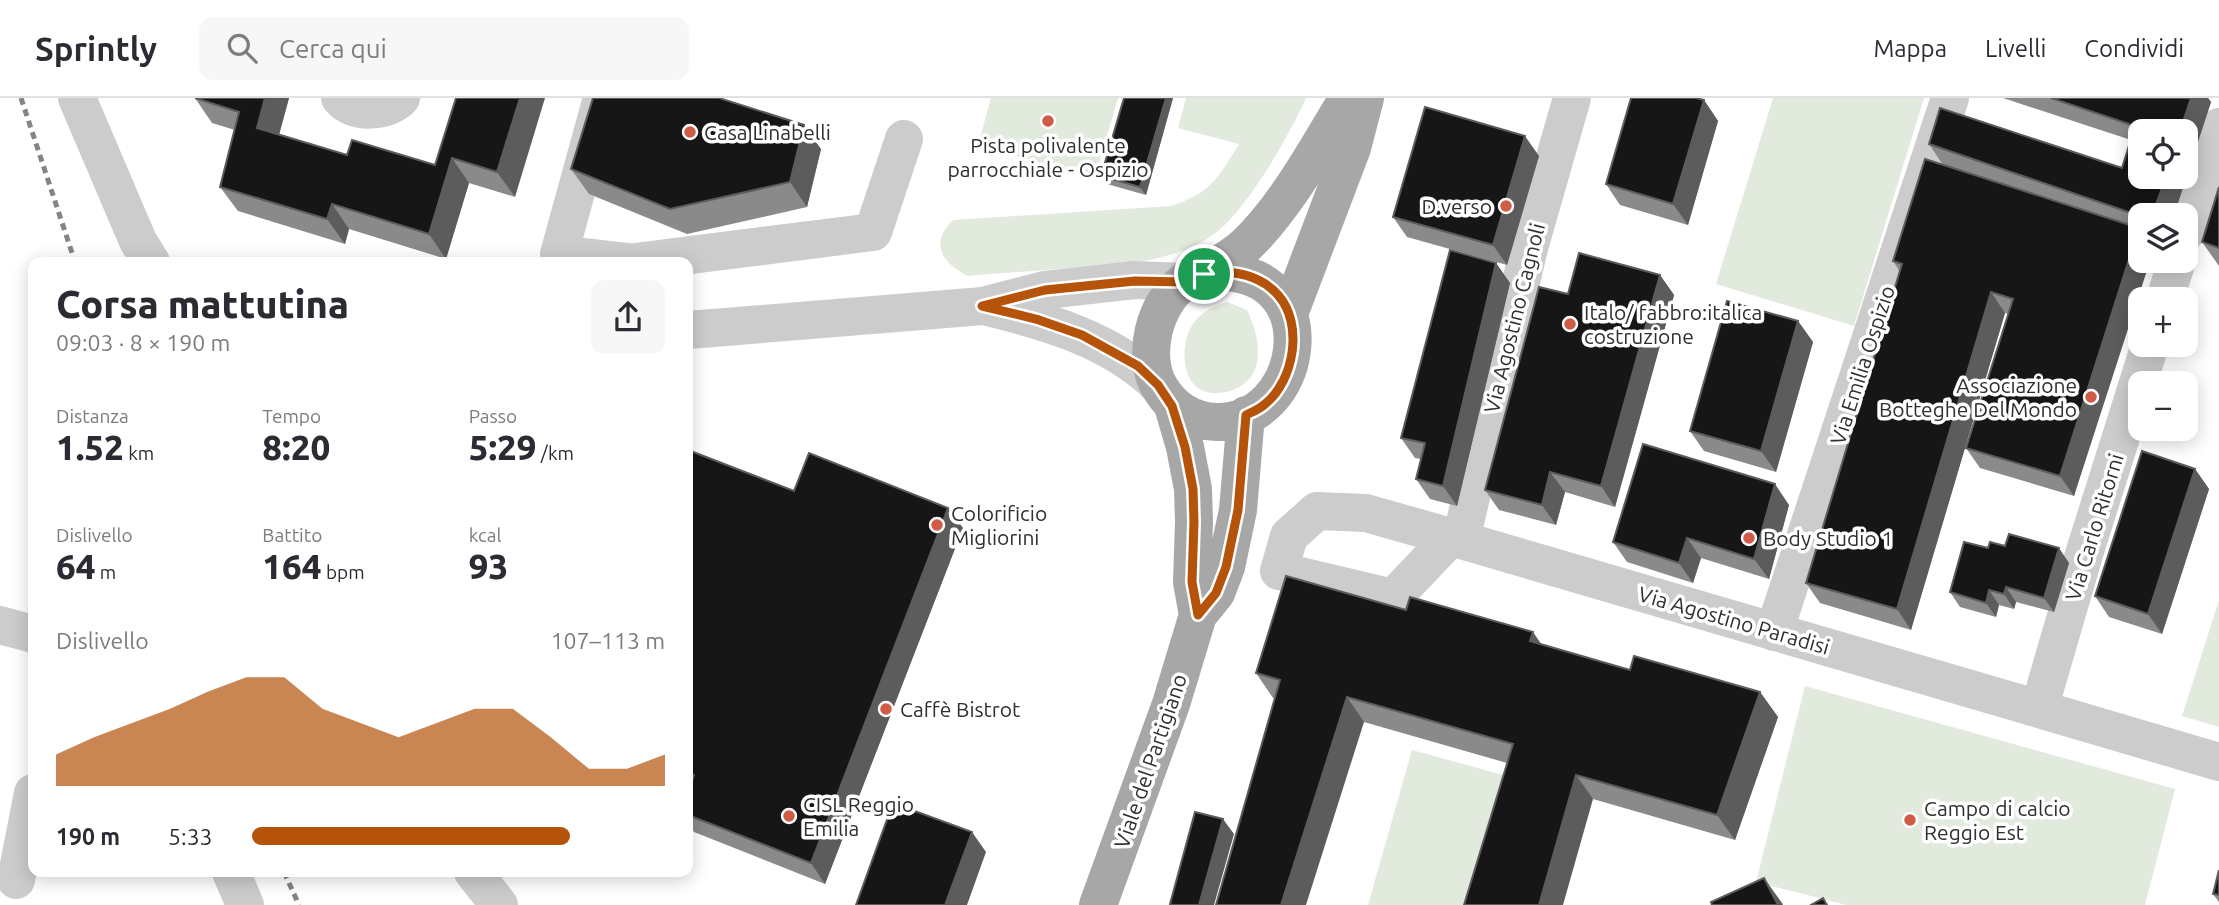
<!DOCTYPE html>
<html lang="it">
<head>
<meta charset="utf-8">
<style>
	:root { --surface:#fff; --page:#f7f7f7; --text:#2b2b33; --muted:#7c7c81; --line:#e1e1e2; --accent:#b45309 }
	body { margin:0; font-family:Ubuntu,sans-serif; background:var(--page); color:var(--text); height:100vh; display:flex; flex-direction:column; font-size:26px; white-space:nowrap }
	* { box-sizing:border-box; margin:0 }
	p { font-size:23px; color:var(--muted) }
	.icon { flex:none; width:38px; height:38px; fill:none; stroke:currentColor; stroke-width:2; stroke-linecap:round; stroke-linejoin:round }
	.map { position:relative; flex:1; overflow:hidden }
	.sheet { position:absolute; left:28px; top:159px; width:665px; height:620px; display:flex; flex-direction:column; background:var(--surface); border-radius:14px; box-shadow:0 4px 18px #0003 }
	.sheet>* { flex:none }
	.tools { position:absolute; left:2128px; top:21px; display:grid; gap:14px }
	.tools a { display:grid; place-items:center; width:70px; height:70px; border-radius:14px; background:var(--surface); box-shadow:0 4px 18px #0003; font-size:35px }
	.pin { position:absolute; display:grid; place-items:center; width:60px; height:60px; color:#fff; margin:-30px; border:4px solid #fff; border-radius:50%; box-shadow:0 2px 7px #0007 }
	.round { display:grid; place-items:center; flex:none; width:74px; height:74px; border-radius:14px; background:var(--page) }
	.summary { display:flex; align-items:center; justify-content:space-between; height:119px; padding:0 28px }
	h1 { font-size:38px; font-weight:800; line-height:52px }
	.figures { display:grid; grid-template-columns:repeat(3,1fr); gap:10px; height:119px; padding:7px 28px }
	.figures div { display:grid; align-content:center }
	.figures b { font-size:35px; font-weight:800 }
	.figures small { font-size:19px; font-weight:400 }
	.figures p { font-size:19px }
	.chart { height:196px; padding:14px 28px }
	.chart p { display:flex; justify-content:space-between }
	.chart svg { width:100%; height:126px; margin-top:7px; fill:var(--accent); opacity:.7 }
	ul { padding:0 28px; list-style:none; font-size:23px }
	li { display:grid; grid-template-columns:112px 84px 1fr; align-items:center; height:52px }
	li i { height:18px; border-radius:9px; background:var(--accent) }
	header { display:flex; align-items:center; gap:42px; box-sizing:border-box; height:98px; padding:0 35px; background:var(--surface); border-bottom:2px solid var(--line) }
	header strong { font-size:33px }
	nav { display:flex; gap:38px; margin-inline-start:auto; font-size:24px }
	.search { width:490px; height:63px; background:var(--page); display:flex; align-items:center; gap:18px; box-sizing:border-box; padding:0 24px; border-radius:14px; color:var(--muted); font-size:26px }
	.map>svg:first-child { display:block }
	.green { fill:#e2eade }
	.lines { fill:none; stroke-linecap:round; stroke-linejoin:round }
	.minor { stroke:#ccc; stroke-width:38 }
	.major { stroke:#a7a7a7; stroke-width:38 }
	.rail { stroke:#848484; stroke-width:5; stroke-dasharray:7 5; stroke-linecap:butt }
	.wall { fill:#8a8a8a }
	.shaded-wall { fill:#5c5c5c }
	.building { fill:#161616; stroke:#5c5c5c; stroke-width:2 }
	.route-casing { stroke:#fff; stroke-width:14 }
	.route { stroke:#b45309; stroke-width:9 }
	.poi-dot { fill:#d05c46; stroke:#fff; stroke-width:2.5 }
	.labels { text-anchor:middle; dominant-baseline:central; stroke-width:7; stroke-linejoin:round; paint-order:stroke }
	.poi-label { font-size:21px; fill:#2f2f2f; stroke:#fff; text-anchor:start }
	.street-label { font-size:21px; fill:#2f2f2f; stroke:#fff }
</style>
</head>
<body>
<header>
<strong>Sprintly</strong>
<div class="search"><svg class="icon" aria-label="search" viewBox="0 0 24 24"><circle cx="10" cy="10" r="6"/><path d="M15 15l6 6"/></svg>Cerca qui</div>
<nav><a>Mappa</a><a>Livelli</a><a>Condividi</a></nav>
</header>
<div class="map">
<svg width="2219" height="807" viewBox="0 0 2219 807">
	<rect width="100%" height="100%" fill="#fff"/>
	<path class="green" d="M991,0h127l-23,80 -117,-33z
		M1186,0h120c-17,38 -59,112 -92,136 -41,30 -96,30 -144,34 -34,3 -68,5 -102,8 -26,-13 -39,-32 -15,-56l218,-14c40,-13 47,-28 68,-62l-61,-16z
		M1773,0h151l-70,228 -138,-42z
		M1227,204l20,8c13,27 21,66 -14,80 -9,3 -22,5 -32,0 -22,-12 -20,-52 -6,-69 8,-10 20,-15 32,-19z
		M2219,502v127l-37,-11z
		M1805,588l370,103 -30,116h-299l-90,-23z
		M1412,652l106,29 -37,126h-113z"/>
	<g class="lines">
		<path class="minor" d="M77,0l61,143 13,21
			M340,0c14,17 46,14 61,0
			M602,0l-43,156 69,8
			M2186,134l33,-105
			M635,164l238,-30 31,-93
			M2165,201l12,-38
			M988,209c61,15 123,33 170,78
			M688,232l295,-24 62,-16 90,-10 49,2
			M1451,439l-58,61 -114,-27 10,-35 28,-25 49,2 95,27 595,174 163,48
			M1461,442l68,-292 43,-150
			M0,527l33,9
			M1774,534l176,-534
			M2039,611l46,-158 65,-206
			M231,774l14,33
			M473,774l26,33
			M16,782l17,-87"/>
		<path class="major" d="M1224,174c105,5 79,152 -8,150 -25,-1 -43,-13 -56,-34 -19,-31 -6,-85 24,-106 11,-8 27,-9 40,-10z
			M1204,176c13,-9 29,-17 41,-28 42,-40 73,-99 103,-148
			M1289,216l63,-166 13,-50
			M1173,308l12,41 8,42 1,33 -2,60 6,33
			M1098,807l73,-201 27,-89 18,-22 10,-26 12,-57 8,-95"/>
		<path class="rail" d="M21,0l54,164
			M284,774l15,33"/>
	</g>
	<path class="wall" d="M195,0h94l-10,37 68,20 88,10 21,-67 59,99 -46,-14 -23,76 -97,-30 -4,15 -107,-33 -18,-24 15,-57 -23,-7z
		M1124,0h49l-27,97 -39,-11 -6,-8z
		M2003,0h205l3,4 -37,113h-34v46l-66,235 -94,-28 -14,-20 42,-134 -3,-1 -94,317 -91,-27 -14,-20 94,-311 -7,-11 50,-96 -14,-21 193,24 9,-28z
		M1704,2l14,21 -30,104 -68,-20 -14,-21z
		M821,51l-14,58 -120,27 -98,-40 -18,-25z
		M1539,58l-32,109 -100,-28 -14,-20z
		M2219,89v79l-17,-24z
		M1496,165l14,20 -53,223 -27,-7 -14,-20 5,-20 -6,-1 -14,-20z
		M1660,177l14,20 -59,212 -50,-15 -9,33 -57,-15 -14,-20 83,-196z
		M1798,223l15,21 -37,130 -72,-21 -14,-20z
		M688,352l106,41 169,37 -138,356 -131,-52 -6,-9v-31l1,-4h-1z
		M2195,371l14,20 -47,145 -53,-17 -14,-21z
		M1789,407l-20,74 -68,-21 -8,25 -66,-21 -14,-20z
		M1988,450l81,15 -15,49 -38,-10 -2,7 -15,-4 -3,12 -36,-10 -10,-15z
		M1406,512l136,35 88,25 130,22 18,25 -43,123 -142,-41 -86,-36 -143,-41 -91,-24 -17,-25z
		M2219,772v32l-6,-8z"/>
	<path class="shaded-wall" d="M265,0h24l-15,55 -17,-25z
		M520,0h25l-30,99 -18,-25z
		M1166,0h7l-27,97 -6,-8z
		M2191,0h17l3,4 -37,113h-22l14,-38h20v-46h-6z
		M1704,2l14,21 -30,104 -15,-21z
		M804,27l17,24 -14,58 -17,-25z
		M1525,38l14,20 -32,109 -14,-20z
		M452,60l17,25 -23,76 -17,-25z
		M332,106l17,25 -4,15 -18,-25z
		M2139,130l1,2v31h10l-76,235 -14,-20z
		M1496,165l14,20 -53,223 -14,-20z
		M1660,177l14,20 -59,212 -14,-21z
		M1991,194l14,21 -94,317 -14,-21z
		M1798,223l15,21 -37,130 -15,-21z
		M2195,371l14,20 -47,145 -14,-20z
		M1550,374l15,20 -9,33 -14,-20z
		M1775,386l14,21 -20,74 -15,-20z
		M948,410l15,20 -138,356 -14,-21z
		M1687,440l14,20 -8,25 -14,-20z
		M2059,450l10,15 -15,49 -10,-14z
		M2006,489l10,15 -2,7 -10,-15z
		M1989,492l10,15 -3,12 -10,-14z
		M1533,534l17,25 -20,-16z
		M1760,594l18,25 -43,123 -18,-25z
		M1347,599l17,25 -58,183h-25z
		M1576,677l17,24 -30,106h-24z
		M1223,721l11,15 -20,71h-15z
		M972,734l14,20 -19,53h-22z
		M1764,780l18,25 1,2h-5z"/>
	<path class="building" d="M195,0h70l-8,30 90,27 5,-15 83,25 21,-67h64l-23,74 -45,-14 -23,76 -97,-30 -5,15 -107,-32 19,-75z
		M593,0h126l85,27 -14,57 -120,27 -99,-40z
		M1124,0h42l-26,89 -39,-11z
		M1631,0h65l8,2 -31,104 -67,-20z
		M2051,0h140l-11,33h-40v46h26l-14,38h-12v1l-211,-72 11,-36 182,60 13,-42z
		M1425,9l100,29 -32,109 -100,-28z
		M1925,61l214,69 -79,248 -94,-28 47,-149 -22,-7 -94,317 -91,-26 96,-319 -9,-3z
		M2219,89v61l-17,-6z
		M1450,152l46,13 -53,223 -27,-7 9,-36 -24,-5z
		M1579,155l81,22 -59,211 -51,-14 -8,33 -57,-15 54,-203 29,7z
		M1727,203l71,20 -37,130 -71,-20z
		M1643,346l132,40 -21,75 -67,-21 -8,25 -66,-21z
		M688,352l106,41 15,-38 139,55 -137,355 -123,-48v-23l6,-17 -6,-2z
		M2142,353l53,18 -47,145 -53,-18z
		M2009,436l50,14 -15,50 -38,-11 -2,7 -15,-4 -3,13 -36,-11 14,-50 24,6 2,-6 15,4z
		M1286,478l120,34 4,-13 123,35 -3,9 100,29 4,-14 126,36 -43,123 -141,-40 -37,130h-75l49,-161 -166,-47 -66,208h-65l64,-225 -24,-7z
		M893,705l79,29 -27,73h-89z
		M1195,714l28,7 -24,86h-26l-3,-1z
		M2219,772v25l-6,-1z
		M1764,780l14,27h-66l-1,-3z
		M1823,800l4,7h-16z"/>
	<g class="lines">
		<defs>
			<path id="route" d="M1224,174c21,1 40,7 54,23 26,29 16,86 -13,109 -5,5 -13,8 -19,11l-8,95 -12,57 -10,26 -18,22 -6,-33 2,-60 -1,-33 -8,-42 -13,-41 -14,-21 -20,-19 -56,-31 -46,-16 -54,-13 63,-16 90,-9 49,1 20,-8z"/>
		</defs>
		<use href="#route" class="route-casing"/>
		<use href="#route" class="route"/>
	</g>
	<g class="poi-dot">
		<circle cx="1048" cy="23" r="7"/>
		<circle cx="690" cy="34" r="7"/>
		<circle cx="1506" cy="108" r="7"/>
		<circle cx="1570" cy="226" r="7"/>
		<circle cx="2091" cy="299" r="7"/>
		<circle cx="937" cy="427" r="7"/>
		<circle cx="1749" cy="440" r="7"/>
		<circle cx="886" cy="611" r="7"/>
		<circle cx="789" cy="718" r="7"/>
		<circle cx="1910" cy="722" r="7"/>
	</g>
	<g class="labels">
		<g class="poi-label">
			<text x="704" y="34">Casa Linabelli</text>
			<text x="1048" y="47" text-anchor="middle">Pista polivalente<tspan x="1048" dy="24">parrocchiale - Ospizio</tspan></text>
			<text x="1492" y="108" text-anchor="end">D.verso</text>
			<text x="1584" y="214">Italo/ fabbro:italica<tspan x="1584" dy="24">costruzione</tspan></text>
			<text x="2077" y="287" text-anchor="end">Associazione<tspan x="2077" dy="24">Botteghe Del Mondo</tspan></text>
			<text x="951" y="415">Colorificio<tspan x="951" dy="24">Migliorini</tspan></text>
			<text x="1763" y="440">Body Studio 1</text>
			<text x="900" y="611">Caffè Bistrot</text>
			<text x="803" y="706">CISL Reggio<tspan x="803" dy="24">Emilia</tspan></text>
			<text x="1924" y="710">Campo di calcio<tspan x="1924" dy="24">Reggio Est</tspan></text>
		</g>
		<g class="street-label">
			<text transform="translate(1514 220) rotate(-76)">Via Agostino Cagnoli</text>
			<text transform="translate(1862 267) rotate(-72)">Via Emilia Ospizio</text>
			<text transform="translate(2094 429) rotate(-73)">Via Carlo Ritorni</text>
			<text transform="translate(1734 522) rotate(16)">Via Agostino Paradisi</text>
			<text transform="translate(1150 663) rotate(-71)">Viale del Partigiano</text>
		</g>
	</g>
</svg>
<div class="tools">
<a><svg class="icon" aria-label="locate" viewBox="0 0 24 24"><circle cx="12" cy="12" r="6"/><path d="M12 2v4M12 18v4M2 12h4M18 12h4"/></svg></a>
<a><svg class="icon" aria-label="layers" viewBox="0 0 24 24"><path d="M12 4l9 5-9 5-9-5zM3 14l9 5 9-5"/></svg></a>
<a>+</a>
<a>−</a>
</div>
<div class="pin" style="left:1204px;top:176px;background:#1e9e55"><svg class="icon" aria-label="arrive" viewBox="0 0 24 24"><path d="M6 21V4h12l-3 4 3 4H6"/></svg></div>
<section class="sheet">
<div class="summary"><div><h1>Corsa mattutina</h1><p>09:03 · 8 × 190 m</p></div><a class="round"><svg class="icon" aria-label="share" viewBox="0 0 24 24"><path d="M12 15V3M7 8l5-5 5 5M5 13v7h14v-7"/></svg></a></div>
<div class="figures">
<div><p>Distanza</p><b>1.52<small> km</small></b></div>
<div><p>Tempo</p><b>8:20</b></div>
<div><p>Passo</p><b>5:29<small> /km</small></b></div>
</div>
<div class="figures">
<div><p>Dislivello</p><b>64<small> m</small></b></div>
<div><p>Battito</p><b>164<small> bpm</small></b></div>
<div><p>kcal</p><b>93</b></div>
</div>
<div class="chart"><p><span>Dislivello</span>107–113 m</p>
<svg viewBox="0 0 160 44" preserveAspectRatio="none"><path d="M0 44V33L10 27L20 22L30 17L40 11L50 6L60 6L70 17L80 22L90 27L100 22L110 17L120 17L130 27L140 38L150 38L160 33V44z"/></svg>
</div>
<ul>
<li><b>190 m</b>5:33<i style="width:77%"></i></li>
</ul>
</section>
</div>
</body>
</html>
